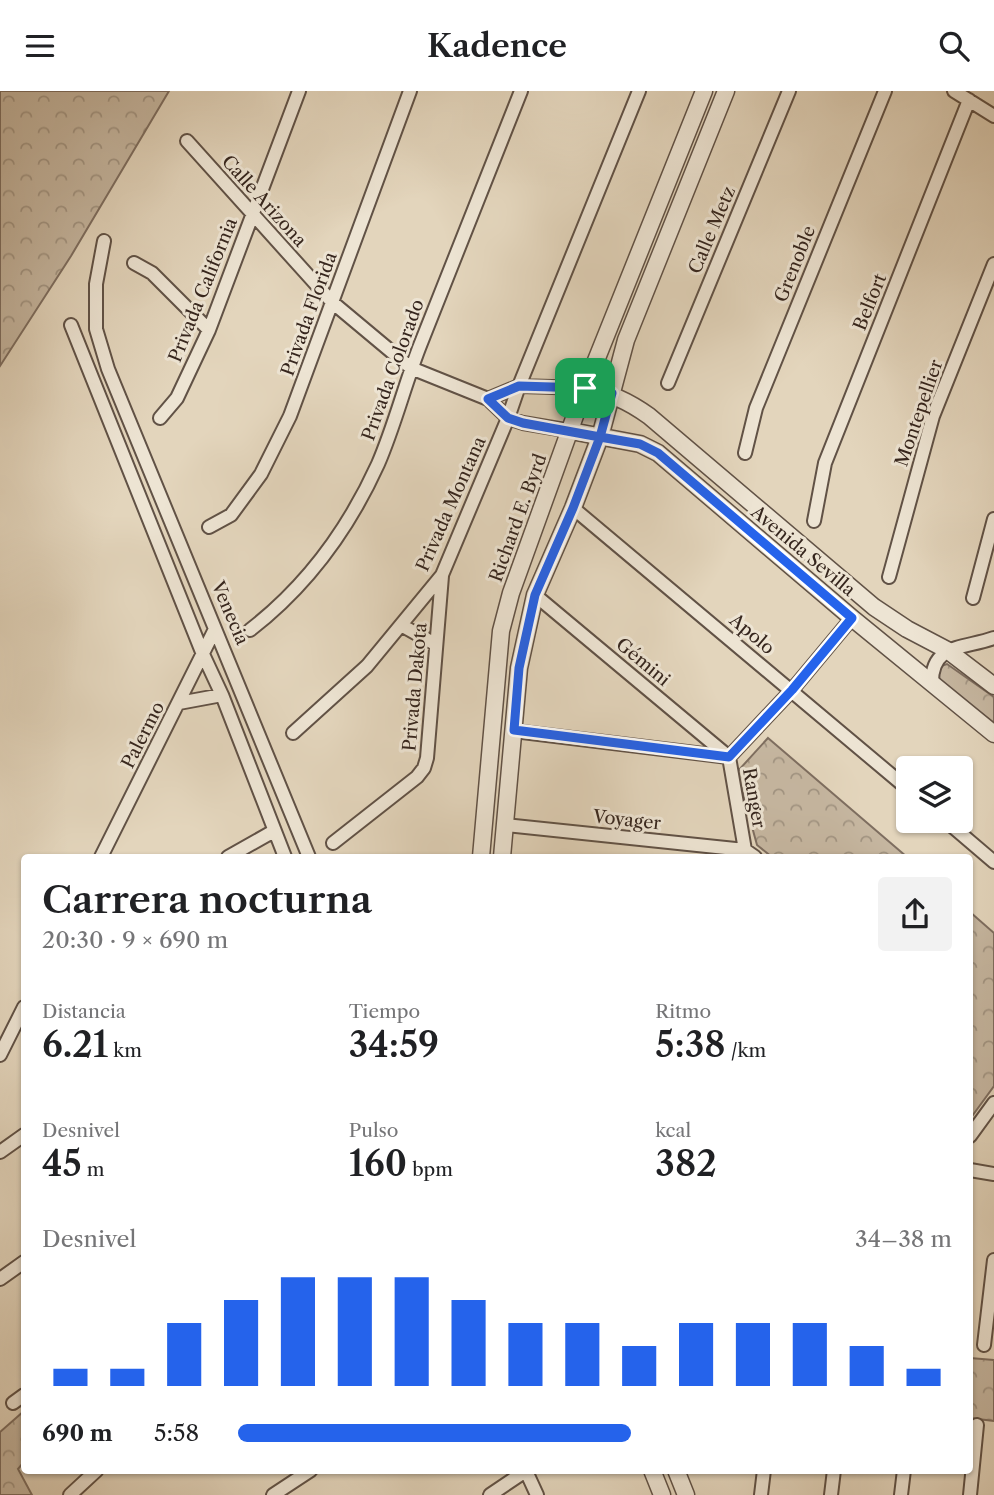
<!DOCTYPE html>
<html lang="es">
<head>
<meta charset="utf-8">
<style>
	:root { --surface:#fff; --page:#f2f2f2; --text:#202124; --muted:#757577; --accent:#2563eb }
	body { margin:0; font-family:"Libre Caslon Text",serif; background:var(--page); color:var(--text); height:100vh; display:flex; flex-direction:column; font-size:26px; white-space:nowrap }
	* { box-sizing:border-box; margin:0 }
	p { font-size:23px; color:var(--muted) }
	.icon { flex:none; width:38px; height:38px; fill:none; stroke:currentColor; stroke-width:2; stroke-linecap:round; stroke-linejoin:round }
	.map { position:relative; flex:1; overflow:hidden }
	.side { position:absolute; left:21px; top:763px; width:952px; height:620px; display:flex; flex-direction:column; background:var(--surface); border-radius:7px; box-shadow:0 2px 5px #0004 }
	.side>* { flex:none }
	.controls { position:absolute; left:896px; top:665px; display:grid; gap:14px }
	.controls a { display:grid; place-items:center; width:77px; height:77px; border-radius:7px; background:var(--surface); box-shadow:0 2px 5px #0004; font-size:35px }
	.pin { position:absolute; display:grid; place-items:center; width:60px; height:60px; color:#fff; margin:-30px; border-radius:14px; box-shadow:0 4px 10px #0006 }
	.round { display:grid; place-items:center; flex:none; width:74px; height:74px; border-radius:7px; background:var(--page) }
	.summary { display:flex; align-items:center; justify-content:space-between; height:119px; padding:0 21px }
	h1 { font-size:38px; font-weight:600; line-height:52px }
	.figures { display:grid; grid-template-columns:repeat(3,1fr); gap:10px; height:119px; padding:7px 21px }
	.figures div { display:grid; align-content:center }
	.figures b { font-size:35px; font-weight:600 }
	.figures small { font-size:19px; font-weight:400 }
	.figures p { font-size:19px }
	.chart { height:196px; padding:14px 21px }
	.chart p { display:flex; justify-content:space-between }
	.chart svg { width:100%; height:126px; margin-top:7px; stroke:var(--accent); stroke-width:6 }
	ul { padding:0 21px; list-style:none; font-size:23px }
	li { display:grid; grid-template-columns:112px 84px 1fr; align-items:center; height:52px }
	li i { height:18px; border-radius:9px; background:var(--accent) }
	header { display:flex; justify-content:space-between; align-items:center; height:91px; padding:0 21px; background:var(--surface); font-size:32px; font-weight:600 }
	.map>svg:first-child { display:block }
	.park { fill:url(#park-crowns); stroke:#7e6e60; stroke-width:2 }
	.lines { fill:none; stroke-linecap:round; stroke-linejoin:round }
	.minor-casing { stroke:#615246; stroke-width:16 }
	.tertiary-casing { stroke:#615246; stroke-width:19 }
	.minor { stroke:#ede4d3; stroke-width:12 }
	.tertiary { stroke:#ede4d3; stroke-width:16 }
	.route-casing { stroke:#fff; stroke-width:14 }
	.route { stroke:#2563eb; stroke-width:9 }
	.labels { text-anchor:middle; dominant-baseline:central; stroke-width:6; stroke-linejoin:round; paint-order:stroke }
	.street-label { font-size:18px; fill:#36261e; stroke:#ede4d3 }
</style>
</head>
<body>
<header><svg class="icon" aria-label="menu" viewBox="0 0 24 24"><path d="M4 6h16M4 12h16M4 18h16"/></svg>Kadence<svg class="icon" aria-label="search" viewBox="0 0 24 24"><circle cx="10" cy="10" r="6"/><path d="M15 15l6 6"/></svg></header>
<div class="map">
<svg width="994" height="1404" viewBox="0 0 994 1404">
	<defs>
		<pattern id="park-crowns" width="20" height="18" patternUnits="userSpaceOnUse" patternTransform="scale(1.75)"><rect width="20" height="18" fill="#c6b7a1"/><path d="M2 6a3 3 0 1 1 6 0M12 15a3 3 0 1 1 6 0" fill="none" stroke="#a29583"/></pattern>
	</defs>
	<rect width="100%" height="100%" fill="#e3d5bc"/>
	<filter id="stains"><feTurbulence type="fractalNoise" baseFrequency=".00286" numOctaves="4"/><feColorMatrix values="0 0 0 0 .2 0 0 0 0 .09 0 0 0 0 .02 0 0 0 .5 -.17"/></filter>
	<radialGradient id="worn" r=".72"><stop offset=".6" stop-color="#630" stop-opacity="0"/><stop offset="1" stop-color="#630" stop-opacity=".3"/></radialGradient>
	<path class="park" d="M0,0h169l-98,165 -71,110z
		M947,573l47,33v26l-58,-44 5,-13z
		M768,647l139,119h-135l-15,-12 -20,-73z
		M970,821l24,21v153l-24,33z
		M970,1267l24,2v61l-24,-3z
		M24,1320v51l-6,7 14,26h-32v-63z"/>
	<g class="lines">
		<defs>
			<path id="minor" d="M954,0l40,25
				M187,50l145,161 79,66 77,31 20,19 15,5 48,8
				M104,150l-8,43v45l12,40 201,488
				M134,172l18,10 57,57
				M71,234l131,327 20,43 63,162
				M668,292l121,-292
				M488,308l31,-13 66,2
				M160,327l17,-20 32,-68 90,-239
				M745,362l11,-45 129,-317
				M573,417l335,281
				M814,430l11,-58 144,-363
				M209,436l22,-12 30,-41 29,-58 120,-325
				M889,486l44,-161 61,-152
				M535,504l194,162
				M973,507l21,-79
				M401,534l34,19
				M250,539c57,-44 98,-100 128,-166 17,-39 27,-81 43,-121 33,-84 66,-168 100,-252
				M932,593c-1,-41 32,-35 62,-46
				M179,612l43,-8
				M514,640l214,26
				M293,642l74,-67 75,-91 66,-157 11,-32 120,-295
				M729,666l63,-67 60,-72
				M729,666l16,93 10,7
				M946,730l48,41
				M505,734l240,25
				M333,752l84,-66 7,-9 3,-10 15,-182
				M101,766l114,-228
				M228,766l46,-26
				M0,964l24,-48
				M970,1045l24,-33
				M0,1061l24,-17
				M970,1079l24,4
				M0,1188l24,-17
				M984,1254l10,-85
				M13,1312l11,-8
				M526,1380l11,24
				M70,1404l27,-25
				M273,1404l38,-25
				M490,1404l37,-25
				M761,1404l3,-25
				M831,1404l3,-25
				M901,1404l3,-25
				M970,1404l7,-70"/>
			<path id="tertiary" d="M585,297c25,5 43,13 64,28l225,191 33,22 40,21 47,36
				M571,340l69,13 18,9 194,165 142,116
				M481,766l20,-226 10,-38 74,-205 119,-297
				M502,766l17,-189 16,-73 38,-87 27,-71 26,-97 100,-249
				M652,1379l10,25
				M676,1379l10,25"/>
		</defs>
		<use href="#minor" class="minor-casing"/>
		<use href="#tertiary" class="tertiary-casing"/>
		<use href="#minor" class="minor"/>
		<use href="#tertiary" class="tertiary"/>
	</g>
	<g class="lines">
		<defs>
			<path id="route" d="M585,297l-66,-2 -31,13 20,19 15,5 77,14 -27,71 -38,87 -16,73 -5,62 215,27 63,-67 60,-72 -194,-165 -18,-9 -40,-7 12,-44 -27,-5"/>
		</defs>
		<use href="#route" class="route-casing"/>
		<use href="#route" class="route"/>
	</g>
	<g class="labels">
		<g class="street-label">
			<text transform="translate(264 110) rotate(48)">Calle Arizona</text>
			<text transform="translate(712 139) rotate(-67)">Calle Metz</text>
			<text transform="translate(795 173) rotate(-68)">Grenoble</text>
			<text transform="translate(203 199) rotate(-68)">Privada California</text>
			<text transform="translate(870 211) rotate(-68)">Belfort</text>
			<text transform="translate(309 223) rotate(-70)">Privada Florida</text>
			<text transform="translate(393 279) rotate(-70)">Privada Colorado</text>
			<text transform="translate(919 322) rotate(-71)">Montepellier</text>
			<text transform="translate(451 413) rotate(-66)">Privada Montana</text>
			<text transform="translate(518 427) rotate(-70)">Richard E. Byrd</text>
			<text transform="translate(803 460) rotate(40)">Avenida Sevilla</text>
			<text transform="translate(230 522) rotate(67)">Venecia</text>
			<text transform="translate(752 543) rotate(40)">Apolo</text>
			<text transform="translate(643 571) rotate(40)">Gémini</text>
			<text transform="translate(415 596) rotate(-85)">Privada Dakota</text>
			<text transform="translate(143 644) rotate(-63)">Palermo</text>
			<text transform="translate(754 707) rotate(80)">Ranger</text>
			<text transform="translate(627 729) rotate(6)">Voyager</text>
		</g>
	</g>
	<rect width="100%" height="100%" filter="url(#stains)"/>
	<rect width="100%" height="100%" fill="url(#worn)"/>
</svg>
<div class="controls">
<a><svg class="icon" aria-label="layers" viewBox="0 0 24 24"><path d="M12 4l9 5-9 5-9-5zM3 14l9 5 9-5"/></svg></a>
</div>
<div class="pin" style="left:585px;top:297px;background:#1e9e55"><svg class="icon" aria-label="arrive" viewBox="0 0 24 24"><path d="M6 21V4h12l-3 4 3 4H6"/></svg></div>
<section class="side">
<div class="summary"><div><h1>Carrera nocturna</h1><p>20:30 · 9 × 690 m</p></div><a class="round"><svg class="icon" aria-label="share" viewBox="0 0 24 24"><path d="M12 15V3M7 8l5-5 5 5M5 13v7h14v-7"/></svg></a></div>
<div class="figures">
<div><p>Distancia</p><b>6.21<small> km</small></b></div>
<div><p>Tiempo</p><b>34:59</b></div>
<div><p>Ritmo</p><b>5:38<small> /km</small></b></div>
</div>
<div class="figures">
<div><p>Desnivel</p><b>45<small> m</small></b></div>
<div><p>Pulso</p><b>160<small> bpm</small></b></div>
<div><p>kcal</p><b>382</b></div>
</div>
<div class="chart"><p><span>Desnivel</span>34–38 m</p>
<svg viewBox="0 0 160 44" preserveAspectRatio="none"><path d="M5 44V38M15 44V38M25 44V22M35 44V14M45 44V6M55 44V6M65 44V6M75 44V14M85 44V22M95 44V22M105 44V30M115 44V22M125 44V22M135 44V22M145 44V30M155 44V38"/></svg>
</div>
<ul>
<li><b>690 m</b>5:58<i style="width:55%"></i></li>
</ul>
</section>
</div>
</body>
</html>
